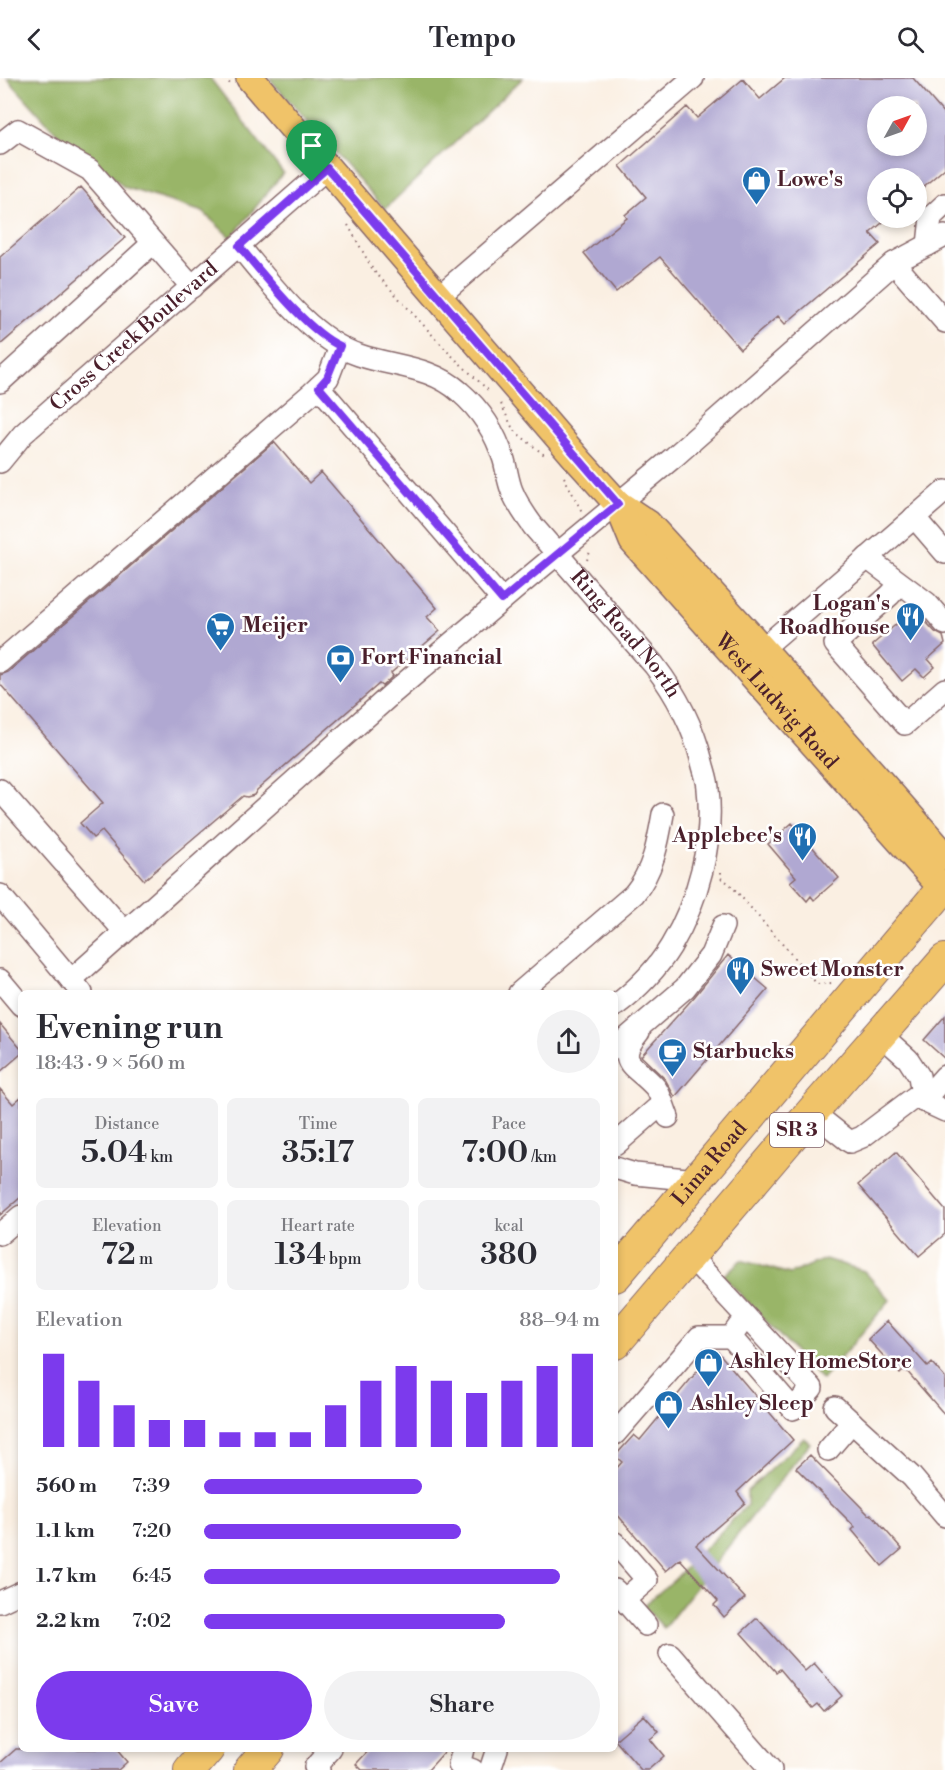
<!DOCTYPE html>
<html lang="en">
<head>
<meta charset="utf-8">
<style>
	:root { --surface:#fff; --page:#f2f2f3; --text:#2b2b33; --muted:#7c7c81; --accent:#7c3aed }
	body { margin:0; font-family:"Libre Bodoni",serif; background:var(--page); color:var(--text); height:100vh; display:flex; flex-direction:column; font-size:22px; white-space:nowrap }
	* { box-sizing:border-box; margin:0 }
	p { font-size:20px; color:var(--muted) }
	.icon { flex:none; width:33px; height:33px; fill:none; stroke:currentColor; stroke-width:2; stroke-linecap:round; stroke-linejoin:round }
	.map { position:relative; flex:1; overflow:hidden }
	.details { position:absolute; left:18px; top:912px; width:600px; height:762px; display:flex; flex-direction:column; background:var(--surface); border-radius:9px; box-shadow:0 3px 9px #0003 }
	.details>* { flex:none }
	.needle { width:39px; rotate:50deg }
	.tools { position:absolute; left:867px; top:18px; display:grid; gap:12px }
	.tools a { display:grid; place-items:center; width:60px; height:60px; border-radius:50%; background:var(--surface); box-shadow:0 3px 9px #0003; font-size:30px }
	.pin { position:absolute; display:grid; place-items:center; width:51px; height:51px; color:#fff; margin:-62px -26px; border-radius:50% 50% 50% 0; rotate:-45deg; box-shadow:0 0 6px #0007 }
	.pin .icon { rotate:45deg }
	.round { display:grid; place-items:center; flex:none; width:63px; height:63px; border-radius:32px; background:var(--page) }
	.overview { display:flex; align-items:center; justify-content:space-between; height:102px; padding:0 18px }
	h1 { font-size:33px; font-weight:600; line-height:45px }
	.metrics { display:grid; grid-template-columns:repeat(3,1fr); gap:9px; height:102px; padding:6px 18px }
	.metrics div { display:grid; align-content:center; border-radius:9px; background:var(--page); text-align:center }
	.metrics b { font-size:30px; font-weight:600 }
	.metrics small { font-size:16px; font-weight:400 }
	.metrics p { font-size:16px }
	.chart { height:168px; padding:12px 18px }
	.chart p { display:flex; justify-content:space-between }
	.chart svg { width:100%; height:108px; margin-top:6px; stroke:var(--accent); stroke-width:6 }
	.action { display:flex; gap:12px; margin-top:auto; padding:12px 18px }
	.action a { flex:1; height:69px; border-radius:36px; background:var(--accent); color:#fff; font-size:24px; font-weight:600; line-height:69px; text-align:center }
	.action a+a { background:var(--page); color:var(--text) }
	ul { padding:0 18px; list-style:none; font-size:20px }
	li { display:grid; grid-template-columns:96px 72px 1fr; align-items:center; height:45px }
	li i { height:15px; border-radius:8px; background:var(--accent) }
	header { display:flex; justify-content:space-between; align-items:center; height:78px; padding:0 18px; background:var(--surface); font-size:27px; font-weight:600 }
	.map>svg:first-child { display:block }
	.forest { fill:#99b567; stroke:#726a49; stroke-width:1.5 }
	.building { fill:#b0a8d2; fill-rule:evenodd }
	.lines { fill:none; stroke-linecap:round; stroke-linejoin:round }
	.minor-casing { stroke:#88686b; stroke-width:24 }
	.major-casing { stroke:#88686b; stroke-width:30 }
	.highway-casing { stroke:#88686b; stroke-width:34 }
	.path { stroke:#88686b; stroke-width:2; stroke-dasharray:1.5 4.5; stroke-linecap:butt }
	.minor { stroke:#fff; stroke-width:21 }
	.major { stroke:#f0c369; stroke-width:27 }
	.highway { stroke:#f0c369; stroke-width:32 }
	.route-casing { stroke:#fff; stroke-width:12 }
	.route { stroke:#7c3aed; stroke-width:8 }
	.labels { text-anchor:middle; dominant-baseline:central; stroke-width:5; stroke-linejoin:round; paint-order:stroke }
	.shield { fill:#fff; stroke:#80626b; stroke-width:1.5 }
	.shield-label { font-size:20px; font-weight:bold; fill:#4a1f2b }
	.poi-label { font-size:21px; font-weight:bold; fill:#4a1f2b; stroke:#fff; text-anchor:start }
	.street-label { font-size:21px; fill:#4a1f2b; stroke:#fff }
</style>
</head>
<body>
<header><svg class="icon" aria-label="back" viewBox="0 0 24 24"><path d="M15 5l-7 7 7 7"/></svg>Tempo<svg class="icon" aria-label="search" viewBox="0 0 24 24"><circle cx="10" cy="10" r="6"/><path d="M15 15l6 6"/></svg></header>
<div class="map">
<svg width="945" height="1692" viewBox="0 0 945 1692">
	<rect width="100%" height="100%" fill="#fff"/>
	<filter id="ink" filterUnits="userSpaceOnUse"><feTurbulence type="fractalNoise" baseFrequency=".0167" numOctaves="2"/><feDisplacementMap in="SourceGraphic" scale="12" xChannelSelector="R" yChannelSelector="G"/><feConvolveMatrix kernelMatrix="1 2 1 2 8 2 1 2 1" color-interpolation-filters="sRGB"/></filter>
	<filter id="wash" filterUnits="userSpaceOnUse"><feTurbulence type="fractalNoise" baseFrequency=".008" numOctaves="4" result="noise"/><feDisplacementMap in="SourceGraphic" scale="24" xChannelSelector="R" yChannelSelector="G"/><feGaussianBlur stdDeviation="1.35" result="paint"/><feColorMatrix in="noise" values="0 0 0 0 0 0 0 0 0 0 0 0 0 0 0 0 0 1.4 0 .05"/><feComposite in="paint" operator="in"/></filter>
	<g filter="url(#wash)">
		<rect width="100%" height="100%" fill="#faefe2"/>
		<path class="forest" d="M7,0h203l73,95 -52,65 -28,-26 -79,-25 -28,-26 -35,-23z
			M269,0h254l-138,131z
			M825,1181l39,12 26,29 -68,80 -99,-104 18,-16 49,14z
			M804,1360l6,5 -146,185 -21,-22 32,-27 72,-74v-14z"/>
		<g id="blocks">
			<path class="building" d="M785,0h128l32,37v53l-29,25v-15h-38v40h10l-18,15 10,11 -95,80 -7,-8 -38,33 -80,-92 -44,35 -32,-39 43,-35 -2,-3 21,-18 -26,-31 67,-59 10,11 46,-39 17,20zM878,28h38v40h-38z
				M81,109l44,51 -125,107v-88z
				M274,364l35,41 12,-11 116,136 -10,9 13,14 -49,42 2,3 -11,10 -3,-2 -122,106 -3,5 -7,2 -4,-1 -99,84 -42,-49 -9,7 -13,-15 23,-20 -103,-119v-9l8,-3z
				M914,531l21,23 8,4 2,8 -17,15 7,8 -11,10 -8,-8 -14,12 -30,-36z
				M792,745l47,55 -25,22 -3,-4 -4,5 -17,-19 6,-5 -28,-33z
				M728,877l40,34 -93,108 -10,-18 -24,-23 54,-60z
				M945,938v43l-21,-19z
				M0,946l21,25v5l-21,18z
				M0,1011l13,15 8,-7v100l-21,18z
				M896,1074l49,58v24l-26,22 -61,-71z
				M887,1243l41,46 4,-4 13,15v37l-40,-46 -5,5 -32,-35z
				M718,1274l75,88 -56,52 8,11 -49,42 49,53 -21,19 -10,-12 4,-4 -38,-42 -14,12 -51,-59v-42l7,-8 -7,-6 19,-21 6,5 60,-72 3,2z
				M810,1377l59,60 2,-1 31,35 -20,17 -30,-36 3,-3 -59,-59z
				M757,1540l48,53 9,-8 28,33 -18,15 -6,-7 -5,4 -33,-39 -4,3 -35,-39z
				M644,1637l15,17 -9,7 14,17 -16,14h-7l-26,-30z
				M16,1671h100l11,13 -9,8h-118v-7z
				M370,1671h77l-19,21h-66l-6,-6z"/>
		</g>
	</g>
	<g filter="url(#ink)">
		<use href="#blocks" fill-opacity="0" stroke="#88686b" stroke-width="1.5"/>
		<g class="lines">
			<defs>
				<g id="minor">
					<path d="M0,66l18,-14 72,40 102,117"/>
					<path d="M928,167l3,-28 14,-13"/>
					<path id="s1" d="M239,168c32,38 72,93 120,109 35,12 72,11 101,37 21,18 36,42 44,68 3,11 4,21 8,31 5,13 13,24 21,35l121,139c23,30 39,61 48,97 2,9 6,18 6,27 6,53 -10,112 -37,157 -14,23 -35,44 -56,60"/>
					<path d="M894,185l51,59"/>
					<path d="M438,219l255,-219"/>
					<path d="M0,304l153,-139"/>
					<path d="M319,309l183,213"/>
					<path id="s2" d="M0,384l23,-28 304,-266"/>
					<path d="M914,439l31,36"/>
					<path d="M867,480l60,45 18,21"/>
					<path d="M900,506l-10,11 -55,49 70,80 40,-35"/>
					<path d="M762,571l183,-158"/>
					<path d="M0,584l312,-269 16,-15 12,-31"/>
					<path d="M0,712l124,141"/>
					<path d="M0,817l82,98"/>
					<path d="M0,902l21,25"/>
					<path d="M71,902l323,-288 127,-108 153,-127 220,-194 51,-27"/>
					<path d="M519,915l115,-99c19,-23 24,-51 29,-80"/>
					<path d="M639,954c-26,32 -3,33 16,55 6,7 9,21 13,30"/>
					<path d="M880,956l28,25 11,17 4,25"/>
					<path d="M615,970l70,-60 26,-33 12,-29"/>
					<path d="M923,1023l22,-25"/>
					<path d="M812,1034l38,30 12,-5 53,-40 30,14"/>
					<path d="M615,1067l41,-36"/>
					<path d="M615,1090l20,6 62,6"/>
					<path d="M0,1156l21,-18"/>
					<path d="M689,1177l123,133 -19,21 -62,-72"/>
					<path d="M835,1329l77,70 33,39"/>
					<path d="M615,1356l84,-97h32l8,-11"/>
					<path d="M828,1372l24,-28"/>
					<path d="M615,1465l32,37 -23,20"/>
					<path d="M615,1512l31,35"/>
					<path d="M0,1524l21,-10"/>
					<path d="M670,1576l101,116"/>
					<path d="M463,1671l-4,16 14,5"/>
					<path d="M319,1692l-4,-3 16,-18"/>
					<path d="M490,1692l7,-21"/>
				</g>
				<g id="major">
					<path d="M250,0l329,383 39,43 30,20 145,159 152,173"/>
					<path id="s3" d="M618,426l15,37 312,350"/>
				</g>
				<g id="highway">
					<path id="s4" d="M615,1198l330,-390"/>
					<path d="M615,1265l197,-231 133,-152"/>
					<path d="M190,1692l18,-21"/>
					<path d="M250,1692l18,-21"/>
				</g>
			</defs>
			<use href="#minor" class="minor-casing"/>
			<use href="#major" class="major-casing"/>
			<use href="#highway" class="highway-casing"/>
			<path class="path" d="M225,0l6,7
				M348,147l25,45 75,82 43,41
				M501,326l11,23 5,6 30,24
				M564,399l18,35
				M587,482l4,-11
				M721,794v6l9,6 87,100 16,-1"/>
			<use href="#minor" class="minor"/>
			<use href="#major" class="major"/>
			<use href="#highway" class="highway"/>
		</g>
	</g>
	<g class="lines" filter="url(#ink)">
		<defs>
			<path id="route" d="M327,90l291,336 -116,96 -183,-213 8,-9 13,-32c-32,-14 -77,-72 -101,-100z"/>
		</defs>
		<use href="#route" class="route-casing"/>
		<use href="#route" class="route"/>
	</g>
	<defs>
		<symbol id="shop-pin" viewBox="-11 -11 22 30"><path d="M0 17L-7.5 6A9.5 9.5 0 1 1 7.5 6Z" fill="#1f6fb2" stroke="#fff"/><path d="M-5-2.5h2.3a2.7 3.5 0 0 1 5.4 0H5L5.5 6h-11ZM-1.5-2.5h3a1.5 2.3 0 0 0-3 0Z" fill="#fff"/></symbol>
		<symbol id="restaurant-pin" viewBox="-11 -11 22 30"><path d="M0 17L-7.5 6A9.5 9.5 0 1 1 7.5 6Z" fill="#1f6fb2" stroke="#fff"/><path d="M-5-6h1v4h1v-4h1v4h1v-4h1v5L-1.5 .5V6h-2V.5L-5-1ZM5-6V6H3V1.5H1.5Q1.5-4 5-6Z" fill="#fff"/></symbol>
		<symbol id="supermarket-pin" viewBox="-11 -11 22 30"><path d="M0 17L-7.5 6A9.5 9.5 0 1 1 7.5 6Z" fill="#1f6fb2" stroke="#fff"/><path d="M-6-5.5h2.5l.6 2H6L4.5 2H-2.5L-4.4-4H-6ZM-1.5 3.2a1.3 1.3 0 1 0 .1 0ZM3 3.2a1.3 1.3 0 1 0 .1 0Z" fill="#fff"/></symbol>
		<symbol id="bank-pin" viewBox="-11 -11 22 30"><path d="M0 17L-7.5 6A9.5 9.5 0 1 1 7.5 6Z" fill="#1f6fb2" stroke="#fff"/><path d="M-6-4H6V4H-6ZM0-2.3a2.3 2.3 0 1 0 0 4.6a2.3 2.3 0 1 0 0-4.6Z" fill="#fff"/></symbol>
		<symbol id="cafe-pin" viewBox="-11 -11 22 30"><path d="M0 17L-7.5 6A9.5 9.5 0 1 1 7.5 6Z" fill="#1f6fb2" stroke="#fff"/><path d="M-5.5-4.5H6V0H3Q3 3.5 0 3.5H-2.5Q-5.5 3.5-5.5 0ZM3-3.2v2h1.7v-2ZM-6 4.5H4V6H-6Z" fill="#fff"/></symbol>
	</defs>
	<g fill-rule="evenodd">
		<use href="#shop-pin" x="740" y="86" width="33" height="45"/>
		<use href="#restaurant-pin" x="894" y="522" width="33" height="45"/>
		<use href="#supermarket-pin" x="204" y="532" width="33" height="45"/>
		<use href="#bank-pin" x="324" y="564" width="33" height="45"/>
		<use href="#restaurant-pin" x="786" y="742" width="33" height="45"/>
		<use href="#restaurant-pin" x="724" y="876" width="33" height="45"/>
		<use href="#cafe-pin" x="656" y="958" width="33" height="45"/>
		<use href="#shop-pin" x="692" y="1268" width="33" height="45"/>
		<use href="#shop-pin" x="652" y="1310" width="33" height="45"/>
	</g>
	<g class="labels">
		<rect class="shield" x="770" y="1035" width="54" height="34" rx="4.5"/>
		<g class="shield-label">
			<text x="797" y="1052">SR 3</text>
		</g>
		<g class="poi-label">
			<text x="777" y="102">Lowe's</text>
			<text x="890" y="526" text-anchor="end">Logan's<tspan x="890" dy="24">Roadhouse</tspan></text>
			<text x="242" y="548">Meijer</text>
			<text x="361" y="580">Fort Financial</text>
			<text x="782" y="758" text-anchor="end">Applebee's</text>
			<text x="761" y="892">Sweet Monster</text>
			<text x="693" y="974">Starbucks</text>
			<text x="729" y="1284">Ashley HomeStore</text>
			<text x="690" y="1326">Ashley Sleep</text>
		</g>
		<g class="street-label">
			<text stroke="none"><textPath href="#s2" startOffset="184">Cross Creek Boulevard</textPath></text>
			<text stroke="none"><textPath href="#s1" startOffset="570">Ring Road North</textPath></text>
			<text stroke="none"><textPath href="#s3" startOffset="255">West Ludwig Road</textPath></text>
			<text stroke="none"><textPath href="#s4" startOffset="147">Lima Road</textPath></text>
		</g>
	</g>
</svg>
<div class="tools">
<a><svg class="needle" viewBox="-14 -14 28 28"><path d="M0-13l5 13h-10z" fill="#e53935"/><path d="M0 13l5-13h-10z" fill="#7c7c81"/></svg></a>
<a><svg class="icon" aria-label="locate" viewBox="0 0 24 24"><circle cx="12" cy="12" r="6"/><path d="M12 2v4M12 18v4M2 12h4M18 12h4"/></svg></a>
</div>
<div class="pin" style="left:312px;top:104px;background:#1e9e55"><svg class="icon" aria-label="arrive" viewBox="0 0 24 24"><path d="M6 21V4h12l-3 4 3 4H6"/></svg></div>
<section class="details">
<div class="overview"><div><h1>Evening run</h1><p>18:43 · 9 × 560 m</p></div><a class="round"><svg class="icon" aria-label="share" viewBox="0 0 24 24"><path d="M12 15V3M7 8l5-5 5 5M5 13v7h14v-7"/></svg></a></div>
<div class="metrics">
<div><p>Distance</p><b>5.04<small> km</small></b></div>
<div><p>Time</p><b>35:17</b></div>
<div><p>Pace</p><b>7:00<small> /km</small></b></div>
</div>
<div class="metrics">
<div><p>Elevation</p><b>72<small> m</small></b></div>
<div><p>Heart rate</p><b>134<small> bpm</small></b></div>
<div><p>kcal</p><b>380</b></div>
</div>
<div class="chart"><p><span>Elevation</span>88–94 m</p>
<svg viewBox="0 0 160 44" preserveAspectRatio="none"><path d="M5 44V6M15 44V17M25 44V27M35 44V33M45 44V33M55 44V38M65 44V38M75 44V38M85 44V27M95 44V17M105 44V11M115 44V17M125 44V22M135 44V17M145 44V11M155 44V6"/></svg>
</div>
<ul>
<li><b>560 m</b>7:39<i style="width:55%"></i></li>
<li><b>1.1 km</b>7:20<i style="width:65%"></i></li>
<li><b>1.7 km</b>6:45<i style="width:90%"></i></li>
<li><b>2.2 km</b>7:02<i style="width:76%"></i></li>
</ul>
<div class="action"><a>Save</a><a>Share</a></div>
</section>
</div>
</body>
</html>
